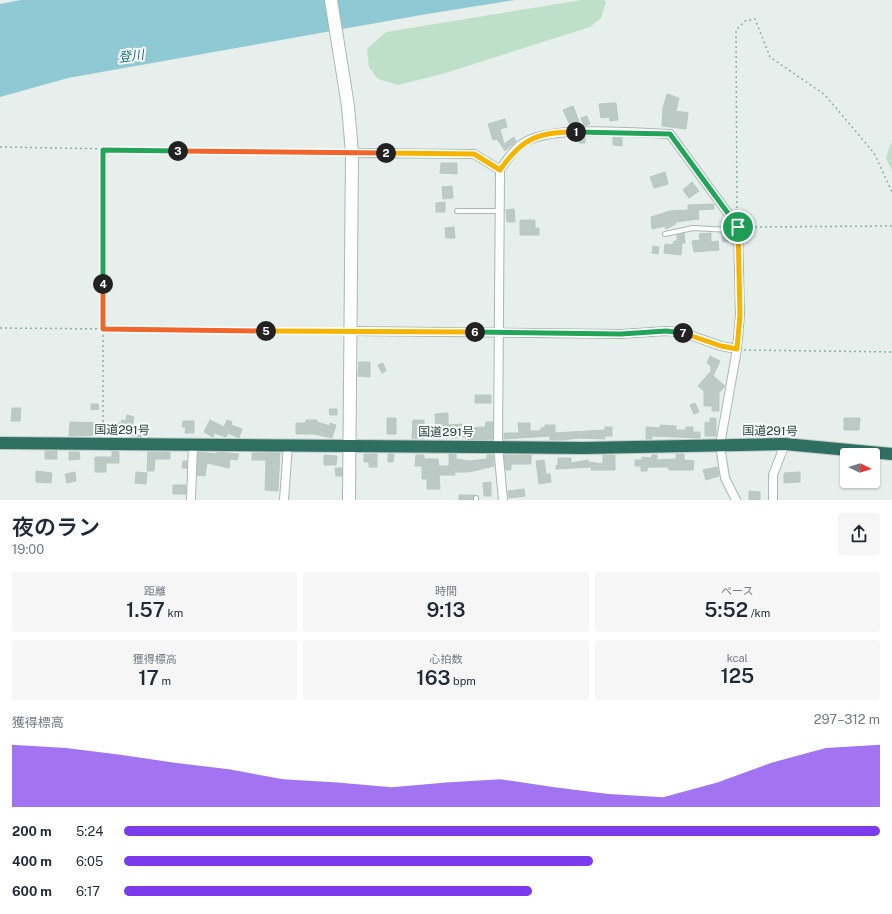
<!DOCTYPE html>
<html lang="ja">
<head>
<meta charset="utf-8">
<style>
	:root { --surface:#fff; --page:#f6f6f7; --text:#1f2937; --muted:#747a83; --accent:#7c3aed }
	body { margin:0; font-family:"Public Sans","Noto Sans JP",sans-serif; background:var(--page); color:var(--text); height:100vh; display:flex; flex-direction:column; font-size:15px; white-space:nowrap }
	* { box-sizing:border-box; margin:0 }
	p { font-size:13px; color:var(--muted) }
	.icon { flex:none; width:22px; height:22px; fill:none; stroke:currentColor; stroke-width:2; stroke-linecap:round; stroke-linejoin:round }
	.map { position:relative; height:500px; overflow:hidden }
	.panel { display:flex; flex-direction:column; background:var(--surface); flex:1 }
	.panel>* { flex:none }
	.needle { width:26px; rotate:95deg }
	.fabs { position:absolute; left:840px; top:448px; display:grid; gap:8px }
	.fabs a { display:grid; place-items:center; width:40px; height:40px; border-radius:4px; background:var(--surface); box-shadow:0 1px 3px #0004; font-size:20px }
	.pin { position:absolute; display:grid; place-items:center; width:34px; height:34px; color:#fff; margin:-17px; border:2px solid #fff; border-radius:50%; box-shadow:0 1px 4px #0007 }
	.km { position:absolute; width:20px; height:20px; margin:-10px; border-radius:50%; background:#222; color:#fff; font-size:11px; line-height:20px; text-align:center }
	.round { display:grid; place-items:center; flex:none; width:42px; height:42px; border-radius:4px; background:var(--page) }
	.summary { display:flex; align-items:center; justify-content:space-between; height:68px; padding:0 12px }
	h1 { font-size:22px; font-weight:600; line-height:30px }
	.metrics { display:grid; grid-template-columns:repeat(3,1fr); gap:6px; height:68px; padding:4px 12px }
	.metrics div { display:grid; align-content:center; border-radius:4px; background:var(--page); text-align:center }
	.metrics b { font-size:20px; font-weight:600 }
	.metrics small { font-size:11px; font-weight:400 }
	.metrics p { font-size:11px }
	.chart { height:112px; padding:8px 12px }
	.chart p { display:flex; justify-content:space-between }
	.chart svg { width:100%; height:72px; margin-top:4px; fill:var(--accent); opacity:.7 }
	ul { padding:0 12px; list-style:none; font-size:13px }
	li { display:grid; grid-template-columns:64px 48px 1fr; align-items:center; height:30px }
	li i { height:10px; border-radius:5px; background:var(--accent) }
	.map>svg:first-child { display:block }
	.green { fill:#bfe0c8 }
	.water { fill:#8ec9d4 }
	.building { fill:#bbcac4; stroke:#b8c9c2 }
	.lines { fill:none; stroke-linecap:round; stroke-linejoin:round }
	.lane-casing { stroke:#a8b8b2; stroke-width:6 }
	.street-casing { stroke:#a8b8b2; stroke-width:10 }
	.secondary-casing { stroke:#a4bbb3; stroke-width:14 }
	.highway-casing { stroke:#c2cac8; stroke-width:14 }
	.path { stroke:#86b3a5; stroke-width:1.5; stroke-dasharray:2 3; stroke-linecap:butt }
	.lane { stroke:#fff; stroke-width:4 }
	.street { stroke:#fff; stroke-width:8 }
	.secondary { stroke:#fff; stroke-width:12 }
	.highway { stroke:#2f6f62; stroke-width:12 }
	.split-1-casing { stroke:#fff; stroke-width:8 }
	.split-2-casing { stroke:#fff; stroke-width:8 }
	.split-3-casing { stroke:#fff; stroke-width:8 }
	.split-4-casing { stroke:#fff; stroke-width:8 }
	.split-5-casing { stroke:#fff; stroke-width:8 }
	.split-6-casing { stroke:#fff; stroke-width:8 }
	.split-7-casing { stroke:#fff; stroke-width:8 }
	.split-8-casing { stroke:#fff; stroke-width:8 }
	.split-1 { stroke:#22a559; stroke-width:5 }
	.split-2 { stroke:#f5b400; stroke-width:5 }
	.split-3 { stroke:#f0652b; stroke-width:5 }
	.split-4 { stroke:#22a559; stroke-width:5 }
	.split-5 { stroke:#f0652b; stroke-width:5 }
	.split-6 { stroke:#f5b400; stroke-width:5 }
	.split-7 { stroke:#22a559; stroke-width:5 }
	.split-8 { stroke:#f5b400; stroke-width:5 }
	.labels { text-anchor:middle; dominant-baseline:central; stroke-width:4; stroke-linejoin:round; paint-order:stroke }
	.street-label { font-size:12px; fill:#24423a; stroke:#f7fbf9 }
	.water-label { font-size:13px; font-style:italic; fill:#1c6f80; stroke:#f7fbf9 }
</style>
</head>
<body>
<div class="map">
<svg width="892" height="500" viewBox="0 0 892 500">
	<rect width="100%" height="100%" fill="#e6efeb"/>
	<path class="green" d="M582,0h22l2,2 -5,16 -11,9 -148,47 -44,11 -20,-6 -9,-12 -2,-18 19,-17z
		M891,143h1v28l-6,-13z"/>
	<path class="water" d="M21,0h494l-88,14 -359,64 -68,19v-93z"/>
	<path class="building" d="M667,94l12,4 -3,13 12,2 -2,16 -24,-3 1,-18z
		M616,103l2,17 -8,1 -1,-4 -8,1 -2,-14z
		M573,106l6,15 -9,4 -7,-15z
		M587,116l3,8 -6,2 -3,-8z
		M505,119l2,8 -7,2 4,15 10,-7 2,4 -11,10 -8,-12 -4,1 -5,-16z
		M579,137h6v6h-6z
		M613,137h9v9l-9,-1z
		M441,163h16v11l-17,-1z
		M665,172l3,12 -14,4 -4,-11z
		M692,182l7,9 -10,7 -6,-8z
		M452,186l1,12 -10,1 -1,-12z
		M445,202v10h-9v-9z
		M714,204v5l-16,1 1,9 -24,3 1,2 -10,5 -1,-3 -13,3 -1,-12 19,-6 18,-1v-5z
		M514,209l1,13h-8l-1,-12z
		M520,220h15v8h4v7h-19z
		M722,221h5l1,5h-6z
		M454,227l1,11h-9l-1,-10z
		M684,233l1,10h-3l-1,12 -17,-2 1,-9 8,1 1,-4h3v-6z
		M711,233v9l7,-1 1,9 -25,2 -2,-11 8,-1 -1,-6z
		M722,233l11,2v6l-10,1z
		M653,246l6,1 -1,7 -6,-1z
		M710,356l10,5 -7,15 12,10 -6,7v18h-7v-5h-8v-15l-6,-5 13,-15v-5l-4,-3z
		M359,362h11v15l-12,-1z
		M383,363l3,8 -4,2 -4,-8z
		M475,395h16v8h-16z
		M695,403l4,9 -5,2 -4,-9z
		M91,404h7l1,5 -8,1z
		M12,408h9l-1,13h-9z
		M329,409h8v6h-7z
		M448,413v12l14,-1v4l23,-1 1,-5h7v17l-25,1v-3l-16,1v-4h-16l-1,-20z
		M127,415l7,2 -2,11 10,3 -1,6 -26,-4 2,-10h4l1,-3 4,1z
		M387,418h9v16h-9z
		M710,418h6v18h-11v-14l5,1z
		M844,418h16l-1,12h-15z
		M210,420l14,7 3,-7 5,2 -1,3 11,4 -3,9 -11,-5 -2,4 -12,-4 -1,4 -9,-5z
		M306,420h11v2l13,4v-3l6,2 -4,13 -18,-4h-18v-11h10z
		M413,420h11v19l-12,-1z
		M183,421h11v12h-9l1,-6h-4z
		M70,422l29,1 -1,12 -29,1z
		M518,423h12v8h11v-3h4v-3h10v8l50,-3v-3h7v9h-7v3l-26,-1 -16,2h-13v-4l-46,3v-6h15z
		M660,425l16,1v4h10v-3h7v5h7v6l-48,-2v3h-6v-12l14,1z
		M45,451h12v8h-12z
		M112,451l7,1v11h-13v9h-11v-15h17z
		M69,452h10l1,7 -11,1z
		M148,452h22v7h-15l-1,12h-7z
		M198,452l19,2v-2l22,2 -2,6 -7,-1 -1,9 -22,-5 -2,13 -8,-1z
		M252,453h28l-2,38 -13,-1 1,-30h-14z
		M364,454h13v13h-8v-5h-5z
		M388,454h6l-1,8h-5z
		M449,454h7v5l13,2 18,-2v-4h6l1,11 -25,6h-14v3h-16l1,14h-13v-10h-5v-13h-7l1,-11h8v4h14l1,7h10z
		M676,454h8v6l10,1 -1,9h-24v-3h-21l-1,4h-6v-5h-6v-6h7v-3l9,1 1,-3h5v5l19,-1z
		M324,455l13,1 -1,9h-12z
		M504,455h27v9h-20v6h-5z
		M603,455h12v15h-24l1,-3 -36,2v-3l2,-1v-7h13v5l17,-3v2l15,2z
		M544,460l2,14h4l1,8 -12,2 -3,-23z
		M183,461h4v7h-5z
		M717,467l2,9 -13,4 -3,-10z
		M335,468h7v8h-6z
		M36,471l16,2 -1,10 -15,-1z
		M75,472l1,9 -9,2 -2,-9z
		M136,472l11,1 -1,11 -11,-1z
		M800,472v10l-16,1v-10z
		M491,482v14h-7l-1,-13z
		M173,485h13v9h-13z
		M524,489l1,7 -16,2 -1,-7z
		M749,491l11,1v8h-11z
		M459,495h16l-3,5h-13z"/>
	<g class="lines">
		<defs>
			<path id="lane" d="M457,211h43
				M665,234l28,-6 37,2 8,-3
				M476,500v-2"/>
			<path id="street" d="M352,153l122,1 26,16
				M350,331l271,3 45,-3 15,1 40,14 16,3
				M191,500l2,-55
				M284,500l4,-55
				M503,500l-5,-54 2,-276c6,-9 13,-20 22,-26 26,-20 114,-11 148,-10l68,93 2,88 -3,34 -17,96 5,33 11,22
				M773,500v-25l12,-31"/>
			<path id="secondary" d="M331,0l17,106 4,47 -3,347"/>
			<path id="highway" d="M0,443l583,5 202,-4 107,10"/>
		</defs>
		<use href="#lane" class="lane-casing"/>
		<use href="#street" class="street-casing"/>
		<use href="#secondary" class="secondary-casing"/>
		<use href="#highway" class="highway-casing"/>
		<path class="path" d="M0,147l342,6
			M103,150v286
			M737,213l-1,-183 9,-9 10,-2 15,38 55,38 49,58 18,39
			M745,227l147,-1
			M0,328l342,3
			M744,350l148,2"/>
		<use href="#lane" class="lane"/>
		<use href="#street" class="street"/>
		<use href="#secondary" class="secondary"/>
		<use href="#highway" class="highway"/>
	</g>
	<g class="lines">
		<defs>
			<path id="split-1" d="M576,132l94,2 68,93"/>
			<path id="split-2" d="M386,153l88,1 26,16c21,-31 39,-39 76,-38"/>
			<path id="split-3" d="M178,151l208,2"/>
			<path id="split-4" d="M103,284v-134l75,1"/>
			<path id="split-5" d="M103,284v45l163,2"/>
			<path id="split-6" d="M266,331l209,1"/>
			<path id="split-7" d="M475,332l146,2 45,-3 17,2"/>
			<path id="split-8" d="M683,333l38,13 16,3 3,-34 -2,-88"/>
		</defs>
		<use href="#split-1" class="split-1-casing"/>
		<use href="#split-2" class="split-2-casing"/>
		<use href="#split-3" class="split-3-casing"/>
		<use href="#split-4" class="split-4-casing"/>
		<use href="#split-5" class="split-5-casing"/>
		<use href="#split-6" class="split-6-casing"/>
		<use href="#split-7" class="split-7-casing"/>
		<use href="#split-8" class="split-8-casing"/>
		<use href="#split-1" class="split-1"/>
		<use href="#split-2" class="split-2"/>
		<use href="#split-3" class="split-3"/>
		<use href="#split-4" class="split-4"/>
		<use href="#split-5" class="split-5"/>
		<use href="#split-6" class="split-6"/>
		<use href="#split-7" class="split-7"/>
		<use href="#split-8" class="split-8"/>
	</g>
	<g class="labels">
		<g class="street-label">
			<text transform="translate(122 430) rotate(1)">国道291号</text>
			<text transform="translate(770 431) rotate(1)">国道291号</text>
			<text x="446" y="432">国道291号</text>
		</g>
		<g class="water-label">
			<text transform="translate(131 56) rotate(-7)">登川</text>
		</g>
	</g>
</svg>
<div class="fabs">
<a><svg class="needle" viewBox="-14 -14 28 28"><path d="M0-13l5 13h-10z" fill="#e53935"/><path d="M0 13l5-13h-10z" fill="#747a83"/></svg></a>
</div>
<div class="pin" style="left:738px;top:227px;background:#1e9e55"><svg class="icon" aria-label="arrive" viewBox="0 0 24 24"><path d="M6 21V4h12l-3 4 3 4H6"/></svg></div>
<b class="km" style="left:576px;top:132px">1</b>
<b class="km" style="left:386px;top:153px">2</b>
<b class="km" style="left:178px;top:151px">3</b>
<b class="km" style="left:103px;top:284px">4</b>
<b class="km" style="left:266px;top:331px">5</b>
<b class="km" style="left:475px;top:332px">6</b>
<b class="km" style="left:683px;top:333px">7</b>
</div>
<section class="panel">
<div class="summary"><div><h1>夜のラン</h1><p>19:00</p></div><a class="round"><svg class="icon" aria-label="share" viewBox="0 0 24 24"><path d="M12 15V3M7 8l5-5 5 5M5 13v7h14v-7"/></svg></a></div>
<div class="metrics">
<div><p>距離</p><b>1.57<small> km</small></b></div>
<div><p>時間</p><b>9:13</b></div>
<div><p>ペース</p><b>5:52<small> /km</small></b></div>
</div>
<div class="metrics">
<div><p>獲得標高</p><b>17<small> m</small></b></div>
<div><p>心拍数</p><b>163<small> bpm</small></b></div>
<div><p>kcal</p><b>125</b></div>
</div>
<div class="chart"><p><span>獲得標高</span>297–312 m</p>
<svg viewBox="0 0 160 44" preserveAspectRatio="none"><path d="M0 44V6L10 8L20 12L30 17L40 21L50 27L60 29L70 32L80 29L90 27L100 32L110 36L120 38L130 29L140 17L150 8L160 6V44z"/></svg>
</div>
<ul>
<li><b>200 m</b>5:24<i style="width:100%"></i></li>
<li><b>400 m</b>6:05<i style="width:62%"></i></li>
<li><b>600 m</b>6:17<i style="width:54%"></i></li>
</ul>
</section>
</body>
</html>
